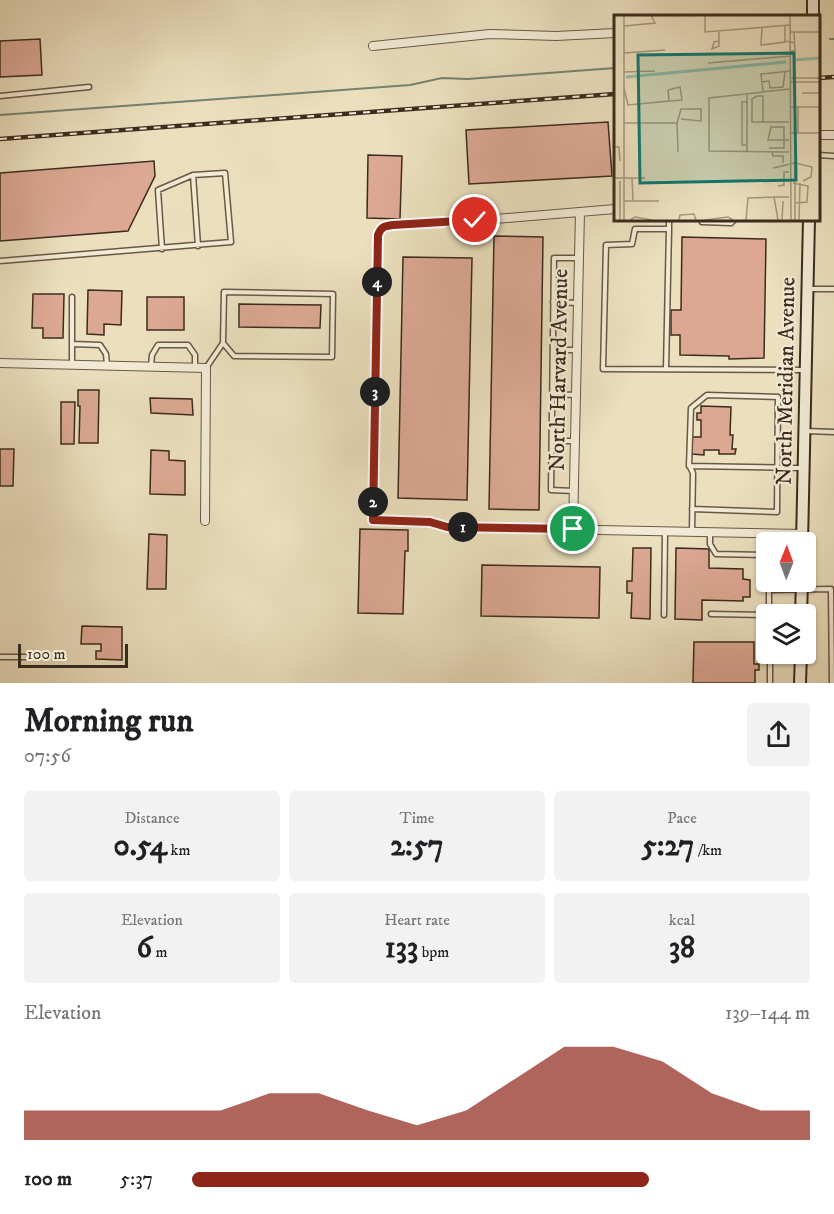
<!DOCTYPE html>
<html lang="en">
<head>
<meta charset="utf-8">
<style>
	:root { --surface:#fff; --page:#f2f2f2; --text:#202124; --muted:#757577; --accent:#8f2418 }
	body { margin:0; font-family:"IM FELL DW Pica",serif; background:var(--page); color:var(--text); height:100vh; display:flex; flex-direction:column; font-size:22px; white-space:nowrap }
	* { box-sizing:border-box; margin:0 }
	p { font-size:20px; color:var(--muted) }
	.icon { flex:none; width:33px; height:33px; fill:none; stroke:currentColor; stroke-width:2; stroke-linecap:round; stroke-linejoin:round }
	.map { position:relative; height:683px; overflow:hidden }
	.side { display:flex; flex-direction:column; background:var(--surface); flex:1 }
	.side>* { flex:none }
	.needle { width:39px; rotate:1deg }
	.controls { position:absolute; left:756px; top:532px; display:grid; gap:12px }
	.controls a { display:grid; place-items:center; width:60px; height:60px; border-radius:6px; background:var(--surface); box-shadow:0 2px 4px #0004; font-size:30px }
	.scale { position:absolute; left:18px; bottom:15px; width:110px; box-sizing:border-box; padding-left:6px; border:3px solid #3c2c1d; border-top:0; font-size:16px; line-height:21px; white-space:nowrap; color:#3c2c1d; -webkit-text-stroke:4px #f2ead5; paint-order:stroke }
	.pin { position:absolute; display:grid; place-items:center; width:51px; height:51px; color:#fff; margin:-26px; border:3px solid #fff; border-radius:50%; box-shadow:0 2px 6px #0007 }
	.km { position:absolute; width:30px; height:30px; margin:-15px; border-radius:50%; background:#222; color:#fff; font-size:16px; line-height:30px; text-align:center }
	.round { display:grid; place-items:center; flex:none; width:63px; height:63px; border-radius:6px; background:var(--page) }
	.headline { display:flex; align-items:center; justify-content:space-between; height:102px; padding:0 24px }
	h1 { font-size:33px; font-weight:700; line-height:45px }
	.metrics { display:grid; grid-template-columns:repeat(3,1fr); gap:9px; height:102px; padding:6px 24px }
	.metrics div { display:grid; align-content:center; border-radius:6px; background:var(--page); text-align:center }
	.metrics b { font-size:30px; font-weight:700 }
	.metrics small { font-size:16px; font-weight:400 }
	.metrics p { font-size:16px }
	.chart { height:168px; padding:12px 24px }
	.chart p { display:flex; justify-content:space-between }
	.chart svg { width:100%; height:108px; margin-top:6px; fill:var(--accent); opacity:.7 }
	ul { padding:0 24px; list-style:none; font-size:20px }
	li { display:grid; grid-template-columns:96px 72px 1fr; align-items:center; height:45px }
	li i { height:15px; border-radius:8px; background:var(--accent) }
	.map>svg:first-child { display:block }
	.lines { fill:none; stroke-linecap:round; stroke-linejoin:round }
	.stream { stroke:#748372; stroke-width:2 }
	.building { fill:#dca894; stroke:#3c2c1d; stroke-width:1.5 }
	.service-casing { stroke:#685945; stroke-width:7 }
	.minor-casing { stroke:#685945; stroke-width:10 }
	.secondary-casing { stroke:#3c2c1d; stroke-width:14 }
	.service { stroke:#f2ead5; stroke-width:4 }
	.minor { stroke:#f2ead5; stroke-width:8 }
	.secondary { stroke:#f2ead5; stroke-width:10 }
	.rail-casing { stroke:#3c2c1d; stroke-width:4.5 }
	.rail { stroke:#f2ead5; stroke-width:2; stroke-dasharray:7; stroke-linecap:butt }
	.route-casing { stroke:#fff; stroke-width:12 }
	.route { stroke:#8f2418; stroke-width:8 }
	.labels { text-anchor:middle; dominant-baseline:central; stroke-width:4.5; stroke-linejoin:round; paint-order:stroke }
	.street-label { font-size:22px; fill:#3c2c1d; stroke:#f2ead5 }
	.inset-river { fill:none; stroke:#99bdab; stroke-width:3 }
	.inset-road { fill:none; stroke:#a5977e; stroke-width:1.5 }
	.view { fill:#0f766e; fill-opacity:0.15; stroke:#0f766e; stroke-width:3 }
	.inset-edge { fill:none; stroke:#3c2c1d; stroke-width:3 }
</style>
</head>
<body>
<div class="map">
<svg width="834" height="683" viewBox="0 0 834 683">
	<rect width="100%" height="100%" fill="#ebdfbe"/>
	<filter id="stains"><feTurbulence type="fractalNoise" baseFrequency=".00333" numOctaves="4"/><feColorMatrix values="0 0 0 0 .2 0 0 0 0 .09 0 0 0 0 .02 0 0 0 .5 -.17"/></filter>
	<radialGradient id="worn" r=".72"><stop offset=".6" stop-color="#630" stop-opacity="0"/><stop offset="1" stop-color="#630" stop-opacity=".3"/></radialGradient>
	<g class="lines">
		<path class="stream" d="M830,39h4
			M0,115l410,-30 32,-7 26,1 147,-11"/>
	</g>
	<path class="building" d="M40,39l2,36 -42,2v-36z
		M608,122l4,54 -143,8 -3,-54z
		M368,155l34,1 -2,63 -33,-1z
		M154,161l1,15 -27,55 -128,10v-68z
		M494,236l49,1 -4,273 -50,-1z
		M682,237l84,2 -2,119 -35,1v-3l-49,-1v-20h-9v-25h10z
		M403,257l69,1 -5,242 -69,-2z
		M88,290l34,1 -1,34 -17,-1v11l-17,-1z
		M33,294h31l-1,44h-20v-10h-11z
		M147,297h37v33h-37z
		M239,304l82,1 -1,23 -81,-1z
		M78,390h21l-1,53h-19l1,-37h-2z
		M150,398l42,1 1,16 -42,-2z
		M61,402h14l-1,42h-13z
		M701,406l30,1 -1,28h3l-1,14h4l-1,5h-16v-4h-15v5l-12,-1v-17h9v-17h-4v-7h4z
		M0,449h14l-1,37h-13z
		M151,450l18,1v9l16,1v34l-35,-1z
		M360,529l48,1v21h-3l-2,63 -45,-1z
		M149,534l18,1 -1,54h-19z
		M633,548h18l-1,71 -19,-1 1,-25h-5v-12h5z
		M676,548l33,1v19l34,1v10l7,1v17h-7v4l-41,-1v20l-27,-1z
		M482,565l118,2 -1,51 -118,-2z
		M82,626l40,1v33l-26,-1v-8h5v-7h-20z
		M694,642h60v22h5v6h-4v13h-62z"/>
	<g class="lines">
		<defs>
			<path id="service" d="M0,96l89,-9
				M818,155l16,1
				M193,175l5,71
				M702,222l29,1 4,-4
				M669,229v-10
				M0,261l231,-19 -6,-69 -32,2 -35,15 4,59
				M808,289h26
				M72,297v68
				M553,302l25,1
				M72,344l28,1 6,9 1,11
				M553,350h23
				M151,366l1,-11 6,-10h30l7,10v12
				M206,368l17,-25 1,-51 109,2 -1,63 -98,-1 -11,-13
				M666,369l3,-140h-34l-3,15 -26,1 -3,124 202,1
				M552,394l23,1
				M805,431l29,1
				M552,441h23
				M690,467l3,6 -1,58
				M574,491l-23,-1 3,-232h24
				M692,509l85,3 1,-115 -71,-2 -16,13 -2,58 114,2
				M446,527l-16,-5 -57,-2 5,-285 2,-6 4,-3 63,-3
				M710,532v12l6,10 50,1
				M769,590l1,-8
				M711,614l58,1v-25l62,-1 1,94
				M664,615l1,-83
				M0,657h30
				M770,683v-29"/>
			<path id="minor" d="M373,46l117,-12 66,2 59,-3
				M818,135h16
				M448,223l167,-14
				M0,363l206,5 -1,153
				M447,527l356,7
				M573,529l7,-317"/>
			<path id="secondary" d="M813,16v-16
				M802,543l7,-324
				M801,615l1,-33
				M800,683l1,-29"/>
		</defs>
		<use href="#service" class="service-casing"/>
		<use href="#minor" class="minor-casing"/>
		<use href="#secondary" class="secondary-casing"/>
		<use href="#service" class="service"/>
		<use href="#minor" class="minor"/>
		<use href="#secondary" class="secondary"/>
		<defs>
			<path id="rail" d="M818,78l16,-1
				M0,139l615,-45"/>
		</defs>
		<use href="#rail" class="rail-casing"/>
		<use href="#rail" class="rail"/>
	</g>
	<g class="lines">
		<defs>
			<path id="route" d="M475,220l-82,5c-9,1 -12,2 -15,10l-5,285 57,2 17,5 126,2"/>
		</defs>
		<use href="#route" class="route-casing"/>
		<use href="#route" class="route"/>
	</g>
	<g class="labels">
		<g class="street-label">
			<text transform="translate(559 370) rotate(-89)">North Harvard Avenue</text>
			<text transform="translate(786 381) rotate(-89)">North Meridian Avenue</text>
		</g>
	</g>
	<g transform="translate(614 15)">
		<rect width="206" height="206" fill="#ebdfbe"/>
		<path class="inset-river" d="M179,45l27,-2M12,62l160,-15"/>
		<path class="inset-road" d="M91,0v17l85,-7M176,0l1,205M10,11l31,-3 -4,-8M171,11v15l10,2M148,13l-1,17 25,-3M105,16v15l-7,3 2,-7 5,-1M176,17h30M176,36h5l-1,-19M10,38l41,-3M94,48l82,-7M10,57l31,-1M176,63h30M147,67l8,-1 1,7 13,-1 2,-15M176,67h30M10,73l4,17 41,-4 -1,-11 12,-3 2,13 -13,1M149,76l-2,-17 29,-3M188,78h18M176,92h30M181,92v-25M149,107v-26h-6l-5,3v23h37M10,108h53l1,29M63,108l4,-14h20v12l-20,-2M176,118h30M184,118v-26M133,130h-5v-43h5M0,132h5l1,14M155,133h15v-21h-13l-3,13h21M133,137v-59M158,137l1,4h10v7M175,137l-80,-1v-53l81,-9M181,148l17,4 -1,10 -8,4M159,153l22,-5v57M0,163h31M18,163l1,23M6,166v39M179,168l15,3 -1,16 -11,1M164,171l6,-1v-13h5M10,186h35M10,205v-205M16,205l5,-3 17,3M65,205l1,-5 14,-1 2,6M91,205l23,-3 5,3M132,205l2,-22 26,-1M164,205l-4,-23h15M168,205l1,-19M185,205l1,-37"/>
		<path class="view" d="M180,38l2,127 -156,3 -2,-128z"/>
		<rect width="206" height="206" class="inset-edge"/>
	</g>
	<rect width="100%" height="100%" filter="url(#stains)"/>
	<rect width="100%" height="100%" fill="url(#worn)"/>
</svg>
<div class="controls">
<a><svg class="needle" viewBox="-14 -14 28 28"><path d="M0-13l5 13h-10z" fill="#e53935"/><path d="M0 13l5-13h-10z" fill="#757577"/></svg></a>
<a><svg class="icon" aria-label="layers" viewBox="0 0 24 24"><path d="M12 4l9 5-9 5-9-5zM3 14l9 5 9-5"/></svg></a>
</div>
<div class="scale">100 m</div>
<div class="pin" style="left:573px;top:529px;background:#1e9e55"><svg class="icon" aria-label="arrive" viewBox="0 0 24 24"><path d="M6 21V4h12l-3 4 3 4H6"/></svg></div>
<div class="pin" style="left:475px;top:220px;background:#d93025"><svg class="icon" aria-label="check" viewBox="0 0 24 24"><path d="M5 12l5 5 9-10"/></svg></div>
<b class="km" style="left:463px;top:527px">1</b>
<b class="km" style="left:373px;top:502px">2</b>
<b class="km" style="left:375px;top:392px">3</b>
<b class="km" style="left:377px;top:282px">4</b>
</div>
<section class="side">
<div class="headline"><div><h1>Morning run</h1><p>07:56</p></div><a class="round"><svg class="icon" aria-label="share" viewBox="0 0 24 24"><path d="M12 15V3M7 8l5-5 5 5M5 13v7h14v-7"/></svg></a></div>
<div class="metrics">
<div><p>Distance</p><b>0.54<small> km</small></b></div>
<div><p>Time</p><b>2:57</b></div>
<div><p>Pace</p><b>5:27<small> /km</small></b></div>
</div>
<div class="metrics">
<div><p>Elevation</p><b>6<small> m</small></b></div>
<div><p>Heart rate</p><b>133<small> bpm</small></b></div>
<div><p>kcal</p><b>38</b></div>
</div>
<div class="chart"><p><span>Elevation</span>139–144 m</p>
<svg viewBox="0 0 160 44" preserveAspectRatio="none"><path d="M0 44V32L10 32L20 32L30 32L40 32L50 25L60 25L70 32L80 38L90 32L100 19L110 6L120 6L130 12L140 25L150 32L160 32V44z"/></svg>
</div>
<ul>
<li><b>100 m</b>5:37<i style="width:74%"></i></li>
</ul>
</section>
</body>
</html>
